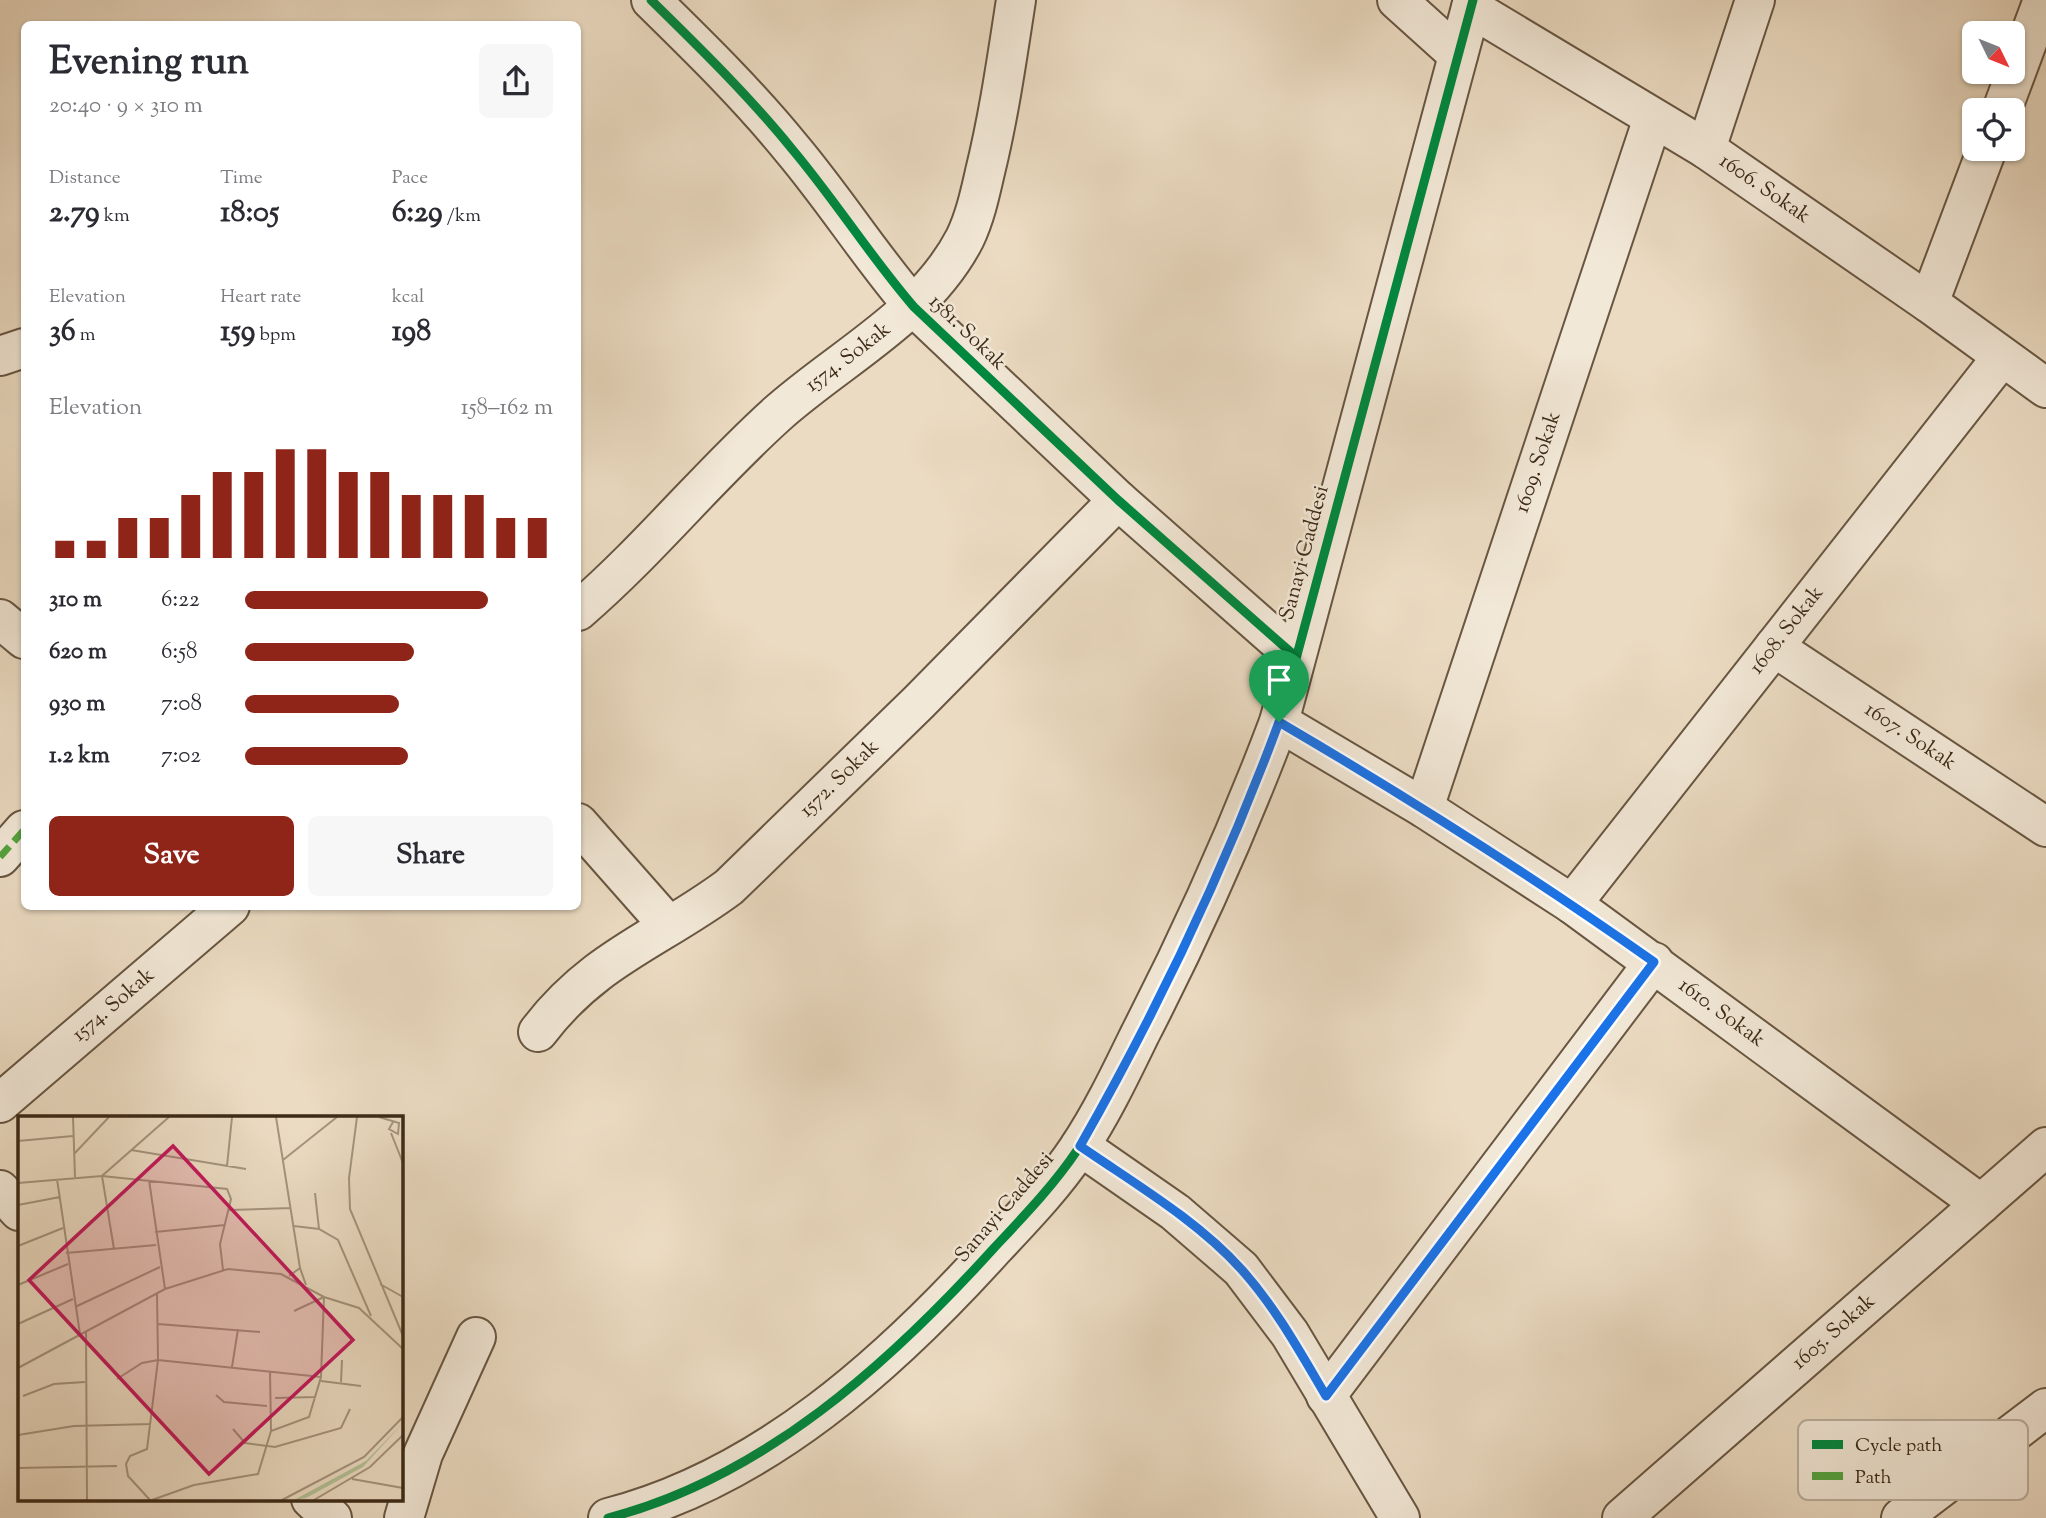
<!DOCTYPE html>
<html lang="en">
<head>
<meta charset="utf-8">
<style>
	:root { --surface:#fff; --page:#f7f7f7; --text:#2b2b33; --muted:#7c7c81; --accent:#8f2418 }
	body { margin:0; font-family:"Sorts Mill Goudy",serif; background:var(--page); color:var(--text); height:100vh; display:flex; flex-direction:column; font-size:26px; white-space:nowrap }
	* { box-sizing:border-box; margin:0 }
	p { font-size:23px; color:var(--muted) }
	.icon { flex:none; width:38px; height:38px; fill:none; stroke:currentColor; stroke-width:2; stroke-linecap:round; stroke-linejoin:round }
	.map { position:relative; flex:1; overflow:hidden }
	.details { position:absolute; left:21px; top:21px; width:560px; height:889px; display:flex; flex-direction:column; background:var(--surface); border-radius:10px; box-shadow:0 2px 5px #0004 }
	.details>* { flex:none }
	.needle { width:46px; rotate:133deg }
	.fabs { position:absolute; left:1962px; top:21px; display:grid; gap:14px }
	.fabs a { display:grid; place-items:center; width:63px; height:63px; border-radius:10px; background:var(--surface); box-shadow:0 2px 5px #0004; font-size:35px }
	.pin { position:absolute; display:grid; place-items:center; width:60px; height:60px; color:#fff; margin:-72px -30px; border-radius:50% 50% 50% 0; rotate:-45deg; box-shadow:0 0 7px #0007 }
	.pin .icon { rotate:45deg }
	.round { display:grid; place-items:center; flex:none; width:74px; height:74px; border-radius:10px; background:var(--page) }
	.summary { display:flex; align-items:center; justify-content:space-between; height:119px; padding:0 28px }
	h1 { font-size:38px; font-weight:800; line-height:52px }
	.metrics { display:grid; grid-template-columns:repeat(3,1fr); gap:10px; height:119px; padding:7px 28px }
	.metrics div { display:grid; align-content:center }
	.metrics b { font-size:30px; font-weight:800 }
	.metrics small { font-size:19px; font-weight:400 }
	.metrics p { font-size:19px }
	.chart { height:196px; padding:14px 28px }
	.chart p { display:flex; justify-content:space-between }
	.chart svg { width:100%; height:126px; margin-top:7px; stroke:var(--accent); stroke-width:6 }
	.cta { display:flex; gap:14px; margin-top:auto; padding:14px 28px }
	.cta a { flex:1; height:80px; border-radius:10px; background:var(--accent); color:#fff; font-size:28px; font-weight:800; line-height:80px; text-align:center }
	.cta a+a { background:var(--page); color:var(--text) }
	ul { padding:0 28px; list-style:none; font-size:23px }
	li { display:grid; grid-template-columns:112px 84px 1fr; align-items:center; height:52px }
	li i { height:18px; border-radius:9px; background:var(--accent) }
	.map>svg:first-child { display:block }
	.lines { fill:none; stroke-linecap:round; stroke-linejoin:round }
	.minor-casing { stroke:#685642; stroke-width:42 }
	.tertiary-casing { stroke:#685642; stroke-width:42 }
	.minor { stroke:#f2e8d7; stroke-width:38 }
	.tertiary { stroke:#f2e8d7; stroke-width:38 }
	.quiet { stroke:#54a440; stroke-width:7; stroke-dasharray:14 7; stroke-linecap:butt }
	.cycleway-casing { stroke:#f2e8d7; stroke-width:13 }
	.cycleway { stroke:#00873e; stroke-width:9 }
	.route-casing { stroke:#fff; stroke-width:14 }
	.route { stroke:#1a73e8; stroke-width:9 }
	.labels { text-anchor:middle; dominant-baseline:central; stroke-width:5; stroke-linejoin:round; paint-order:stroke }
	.street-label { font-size:21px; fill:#3c2a17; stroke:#f2e8d7 }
	.inset-road { fill:none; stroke:#a5947e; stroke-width:2 }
	.view { fill:#c2185b; fill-opacity:0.15; stroke:#c2185b; stroke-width:3.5 }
	.inset-edge { fill:none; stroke:#3c2a17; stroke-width:3.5 }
	.key { fill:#f2e8d7; stroke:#bbaf9d; stroke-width:2 }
	.key-label { font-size:19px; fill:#3c2a17 }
</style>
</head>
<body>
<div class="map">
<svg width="2046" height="1518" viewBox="0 0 2046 1518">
	<rect width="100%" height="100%" fill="#ebdbc2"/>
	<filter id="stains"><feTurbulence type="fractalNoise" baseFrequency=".00286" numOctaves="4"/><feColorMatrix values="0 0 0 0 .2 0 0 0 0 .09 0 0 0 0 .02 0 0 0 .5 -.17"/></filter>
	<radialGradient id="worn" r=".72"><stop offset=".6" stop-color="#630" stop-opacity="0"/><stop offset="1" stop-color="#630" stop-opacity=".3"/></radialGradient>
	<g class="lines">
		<defs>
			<g id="minor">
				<path d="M651,0c49,48 98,96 141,149 43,51 78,107 122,158l204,193 177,156"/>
				<path d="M1397,0l61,55"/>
				<path id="s1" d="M1471,8l235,141 223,154 117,85"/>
				<path d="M2002,110l41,-110"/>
				<path d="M1706,149l49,-149"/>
				<path d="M1929,303l58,-154"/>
				<path d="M0,356l24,-8"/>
				<path id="s2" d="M578,611c71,-61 130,-135 199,-197 64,-57 148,-98 188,-176 10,-21 15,-44 20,-66 14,-57 22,-114 31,-172"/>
				<path d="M0,619l24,20"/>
				<path id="s3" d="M1774,647l272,180"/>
				<path id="s4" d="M1279,722l145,86 148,96 409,300"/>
				<path id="s5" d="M1424,808l229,-690"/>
				<path d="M578,823l90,102"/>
				<path d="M0,857l24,-27"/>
				<path id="s6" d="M1572,904l430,-547"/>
				<path id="s7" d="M538,1032c56,-74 121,-93 191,-145l190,-185 199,-202"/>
				<path id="s8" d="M0,1103l230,-197"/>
				<path d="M1080,1146l95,66 66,57 49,65 110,184"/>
				<path d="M0,1190l19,21"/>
				<path d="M1326,1396l328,-434"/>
				<path d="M311,1499l21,19"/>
				<path d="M404,1518l19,-64 53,-117"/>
				<path id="s9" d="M1622,1518l424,-371"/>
				<path d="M1901,1518l145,-110"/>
			</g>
			<path id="tertiary" d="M608,1518c155,-40 281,-154 386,-270 30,-32 60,-63 84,-99 24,-36 43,-76 62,-115 52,-101 99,-206 139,-312l194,-722"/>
		</defs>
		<use href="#minor" class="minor-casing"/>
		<use href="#tertiary" class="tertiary-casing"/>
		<use href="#minor" class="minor"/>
		<use href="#tertiary" class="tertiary"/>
		<path class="quiet" d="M0,857l24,-27"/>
		<defs>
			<path id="cycleway" d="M651,0c49,48 98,96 141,149 43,51 78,107 122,158l204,193 177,156
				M608,1518c155,-40 281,-154 386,-270 30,-32 60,-63 84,-99 24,-36 43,-76 62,-115 52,-101 99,-206 139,-312l194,-722"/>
		</defs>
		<use href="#cycleway" class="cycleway-casing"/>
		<use href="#cycleway" class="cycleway"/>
	</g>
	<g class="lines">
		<defs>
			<path id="route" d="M1279,722c128,75 253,154 375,240l-328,434c-26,-44 -50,-88 -84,-126 -45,-50 -107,-86 -162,-124 77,-135 145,-278 199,-424z"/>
		</defs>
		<use href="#route" class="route-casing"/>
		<use href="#route" class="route"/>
	</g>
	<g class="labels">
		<g class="street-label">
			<text stroke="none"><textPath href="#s1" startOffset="345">1606. Sokak</textPath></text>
			<text transform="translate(967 333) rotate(44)">1581. Sokak</text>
			<text stroke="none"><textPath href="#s2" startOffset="371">1574. Sokak</textPath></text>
			<text stroke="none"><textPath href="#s5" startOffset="364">1609. Sokak</textPath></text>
			<text transform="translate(1305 553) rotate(-75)">Sanayi Caddesi</text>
			<text stroke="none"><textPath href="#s6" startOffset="348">1608. Sokak</textPath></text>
			<text stroke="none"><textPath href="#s3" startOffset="163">1607. Sokak</textPath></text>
			<text stroke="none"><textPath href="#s7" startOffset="396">1572. Sokak</textPath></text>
			<text stroke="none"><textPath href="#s8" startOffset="150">1574. Sokak</textPath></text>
			<text stroke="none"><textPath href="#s4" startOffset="530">1610. Sokak</textPath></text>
			<text transform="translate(1005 1208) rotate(-49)">Sanayi Caddesi</text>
			<text stroke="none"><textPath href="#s9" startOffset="282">1605. Sokak</textPath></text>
		</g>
	</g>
	<g transform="translate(18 1116)">
		<rect width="385" height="385" fill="#ebdbc2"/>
		<path d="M385,307l-40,44 -57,31 -12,2 72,-39z" fill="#b3c196"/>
		<path class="inset-road" d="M55,1l2,60M258,1l24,151M339,1l-8,61 1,31 53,127M361,1l20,6 -1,11 -9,-5 4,-7M373,17l12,30M0,25l55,-5M113,34l115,19M56,38l35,-37M265,44l54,-43M209,50l5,-49M39,63l23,155M131,64l16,109M0,67l84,-7 125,13 4,10 -11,45 3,26M297,77l4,36M0,89l42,-8M211,94l62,-2M276,110l25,3 19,11 33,76M137,116l70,-7M0,130l45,-18M96,133l-12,-73 67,-59M48,137l90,-8M271,160l11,-8 6,17M362,168l23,13M0,169l50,-21M57,191l85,-40M276,195l30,-14M0,208l55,-25M140,208l102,8M68,215l1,169M214,251l6,-38M0,252l147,-79 63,-20 53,5 43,23 35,11 44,41M252,255l1,60M99,263l25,-16 16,-3 163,17M303,265l40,5M323,266l1,-22M198,279l8,7 43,4M5,280l31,-12 31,-2M257,282l41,-1M215,313l12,14 30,4 66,-19 9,-19M0,319l56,-9 77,-2M0,352l99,-2M334,363l51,9M132,384l-22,-24 -2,-12 4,-8 17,-7 11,-89 -1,-67M134,384l42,-15 64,-11 13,-43 38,-14 12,-40 3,-80M264,384l82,-43 39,-40M296,384l56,-33 33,-32"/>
		<path class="view" d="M155,30l180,194 -144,134 -180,-194z"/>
		<rect width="385" height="385" class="inset-edge"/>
	</g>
	<rect x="1798" y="1420" width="230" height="80" rx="10" class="key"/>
	<rect x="1812" y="1440" width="31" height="9" fill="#00873e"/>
	<rect x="1812" y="1472" width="31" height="8" fill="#54a440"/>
	<g class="key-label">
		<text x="1855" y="1451">Cycle path</text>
		<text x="1855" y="1483">Path</text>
	</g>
	<rect width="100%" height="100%" filter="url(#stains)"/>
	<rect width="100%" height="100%" fill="url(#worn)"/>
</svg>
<div class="fabs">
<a><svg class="needle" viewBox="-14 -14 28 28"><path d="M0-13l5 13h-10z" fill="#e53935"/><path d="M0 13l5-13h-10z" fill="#7c7c81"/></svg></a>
<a><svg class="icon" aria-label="locate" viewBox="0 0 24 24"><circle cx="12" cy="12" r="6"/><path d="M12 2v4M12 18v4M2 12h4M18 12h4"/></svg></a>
</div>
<div class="pin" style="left:1279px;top:722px;background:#1e9e55"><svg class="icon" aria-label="arrive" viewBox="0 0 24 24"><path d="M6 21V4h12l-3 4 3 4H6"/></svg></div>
<section class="details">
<div class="summary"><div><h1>Evening run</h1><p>20:40 · 9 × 310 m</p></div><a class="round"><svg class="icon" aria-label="share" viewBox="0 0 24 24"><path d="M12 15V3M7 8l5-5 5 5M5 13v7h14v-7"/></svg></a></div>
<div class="metrics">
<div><p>Distance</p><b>2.79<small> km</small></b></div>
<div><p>Time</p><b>18:05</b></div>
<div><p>Pace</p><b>6:29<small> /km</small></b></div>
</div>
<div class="metrics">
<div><p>Elevation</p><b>36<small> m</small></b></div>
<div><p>Heart rate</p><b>159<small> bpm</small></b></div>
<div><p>kcal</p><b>198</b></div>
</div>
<div class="chart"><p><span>Elevation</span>158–162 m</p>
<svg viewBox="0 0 160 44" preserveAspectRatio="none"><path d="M5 44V38M15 44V38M25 44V30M35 44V30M45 44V22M55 44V14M65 44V14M75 44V6M85 44V6M95 44V14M105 44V14M115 44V22M125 44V22M135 44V22M145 44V30M155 44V30"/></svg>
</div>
<ul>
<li><b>310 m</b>6:22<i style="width:79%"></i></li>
<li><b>620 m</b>6:58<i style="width:55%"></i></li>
<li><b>930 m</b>7:08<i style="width:50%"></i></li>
<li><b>1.2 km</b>7:02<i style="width:53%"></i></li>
</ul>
<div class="cta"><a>Save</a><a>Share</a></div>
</section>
</div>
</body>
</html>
